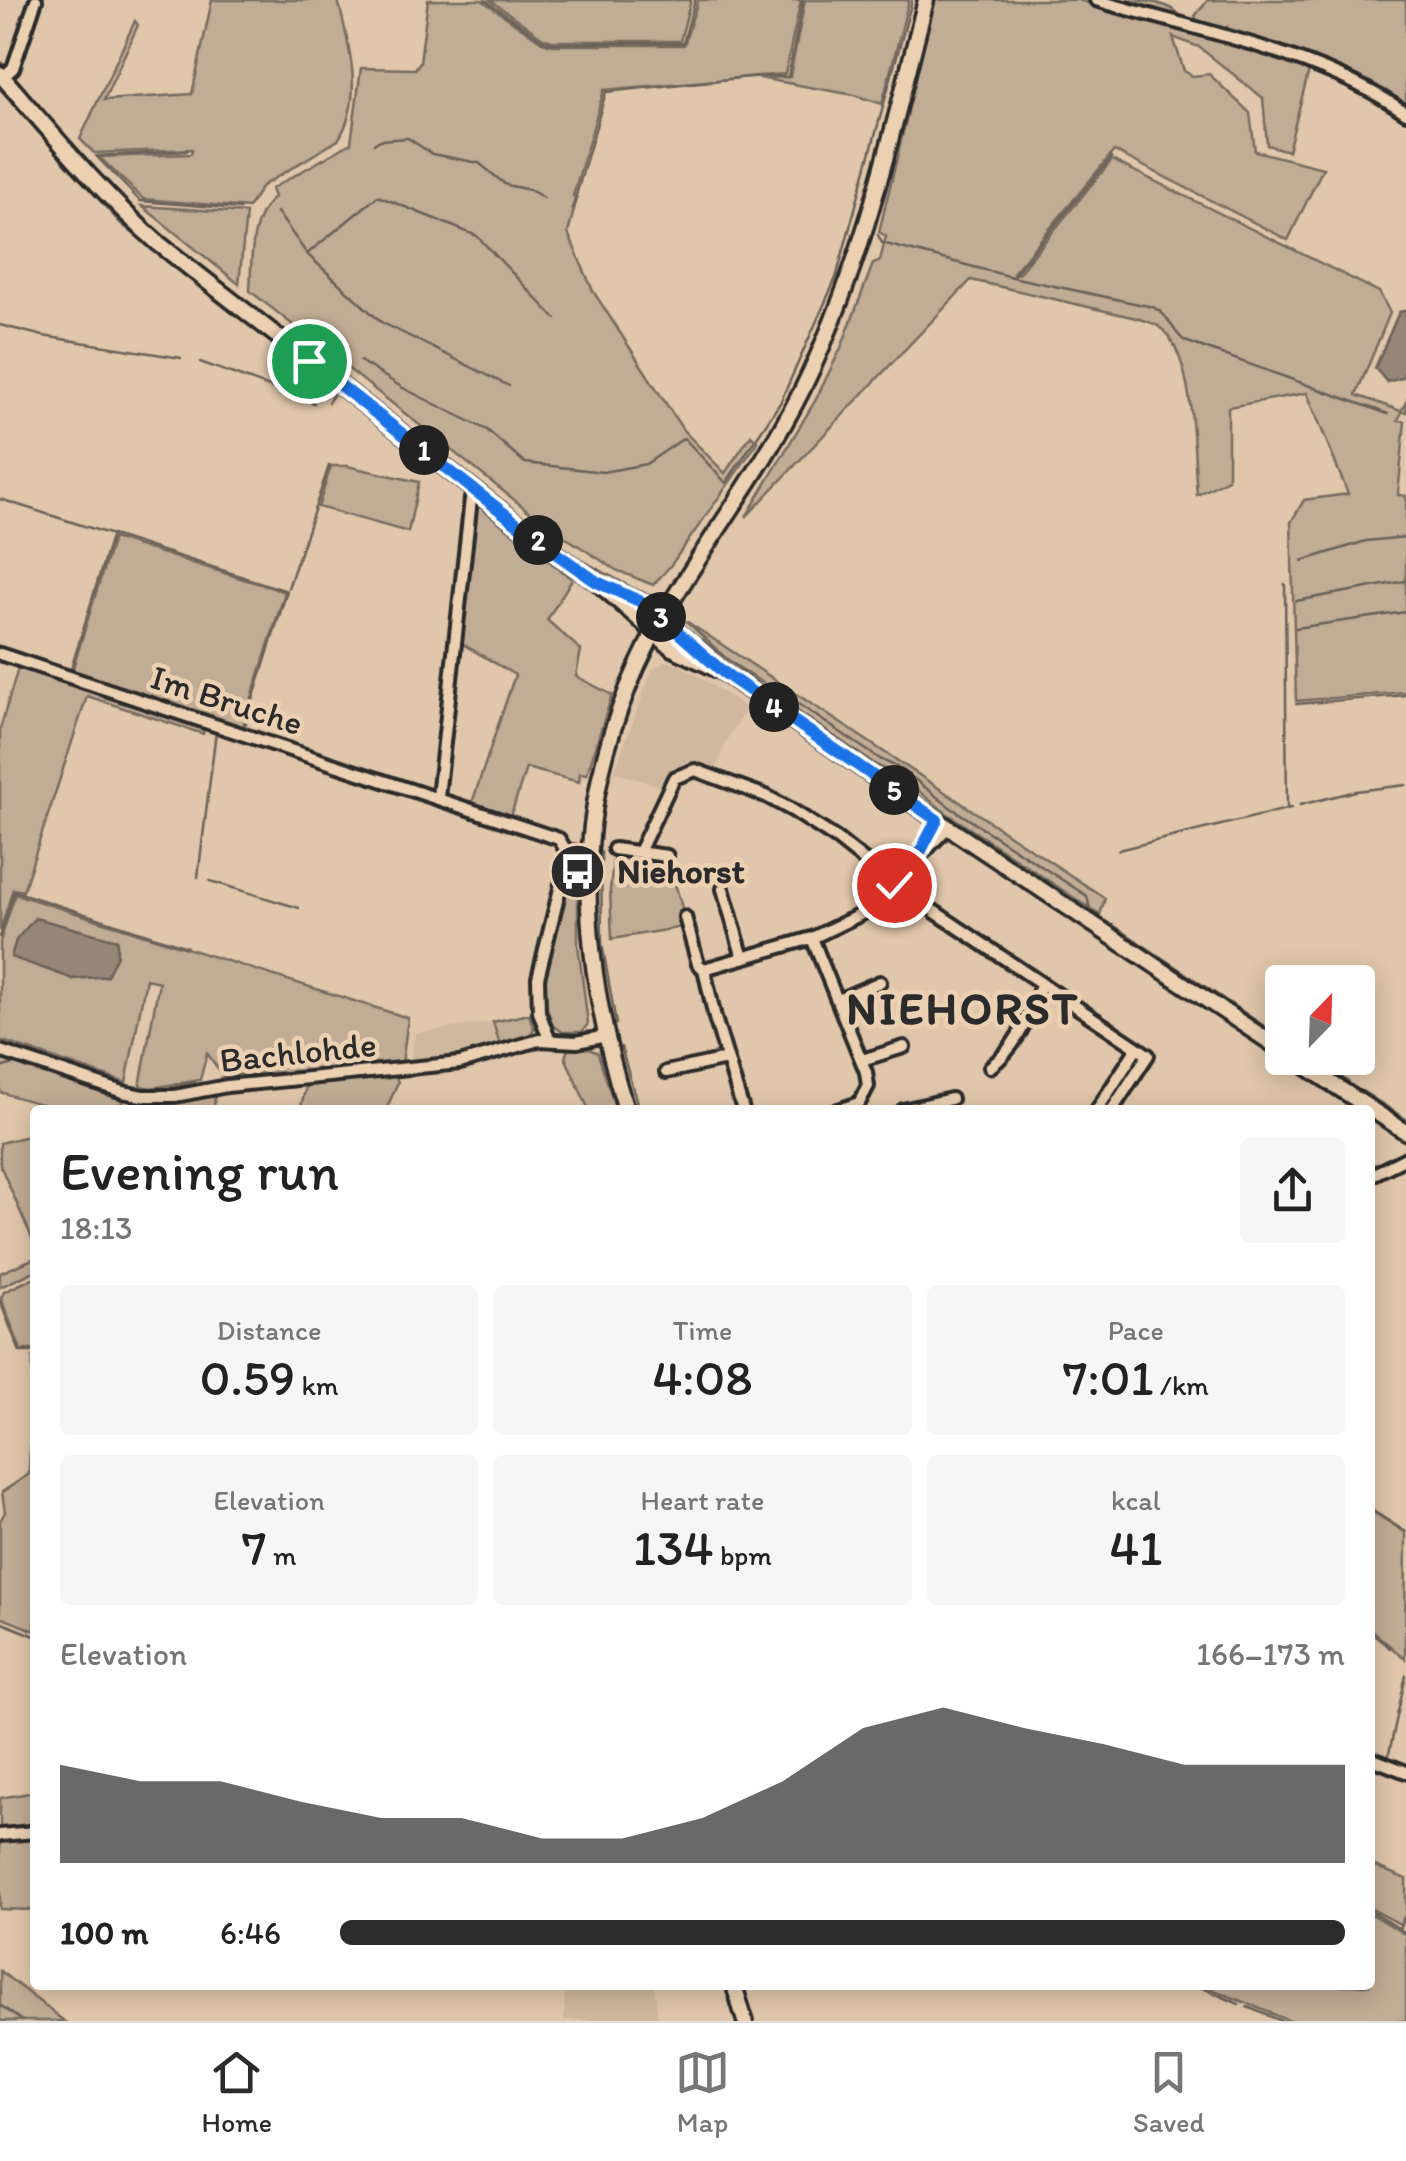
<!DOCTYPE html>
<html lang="en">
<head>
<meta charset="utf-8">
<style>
	:root { --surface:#fff; --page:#f6f6f6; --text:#222; --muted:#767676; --line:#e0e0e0; --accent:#2b2b2b }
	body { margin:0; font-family:Itim,sans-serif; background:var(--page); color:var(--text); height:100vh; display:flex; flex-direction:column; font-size:38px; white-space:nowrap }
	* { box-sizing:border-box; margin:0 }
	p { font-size:32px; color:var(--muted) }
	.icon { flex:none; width:55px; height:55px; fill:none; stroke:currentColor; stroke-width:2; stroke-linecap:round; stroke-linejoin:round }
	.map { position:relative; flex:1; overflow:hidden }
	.details { position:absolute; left:30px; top:1105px; width:1345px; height:885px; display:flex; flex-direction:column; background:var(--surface); border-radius:10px; box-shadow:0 5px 25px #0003 }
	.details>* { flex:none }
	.needle { width:65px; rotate:23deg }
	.controls { position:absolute; left:1265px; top:965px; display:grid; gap:20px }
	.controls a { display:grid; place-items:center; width:110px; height:110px; border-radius:10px; background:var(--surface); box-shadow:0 5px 25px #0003; font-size:50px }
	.pin { position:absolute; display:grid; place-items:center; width:85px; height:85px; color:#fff; margin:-42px; border:5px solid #fff; border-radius:50%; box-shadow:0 2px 10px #0007 }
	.km { position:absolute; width:50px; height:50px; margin:-25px; border-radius:50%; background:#222; color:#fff; font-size:28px; line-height:50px; text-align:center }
	.round { display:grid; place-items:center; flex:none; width:105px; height:105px; border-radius:10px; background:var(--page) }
	.overview { display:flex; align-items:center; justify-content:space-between; height:170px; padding:0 30px }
	h1 { font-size:55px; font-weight:600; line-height:75px }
	.figures { display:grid; grid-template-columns:repeat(3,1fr); gap:15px; height:170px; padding:10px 30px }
	.figures div { display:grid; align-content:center; border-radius:10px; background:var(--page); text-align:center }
	.figures b { font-size:50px; font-weight:600 }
	.figures small { font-size:28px; font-weight:400 }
	.figures p { font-size:28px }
	.chart { height:280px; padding:20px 30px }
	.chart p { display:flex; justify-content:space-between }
	.chart svg { width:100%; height:180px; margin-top:10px; fill:var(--accent); opacity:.7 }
	ul { padding:0 30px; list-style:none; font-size:32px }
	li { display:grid; grid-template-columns:160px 120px 1fr; align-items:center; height:75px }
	li i { height:25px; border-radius:12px; background:var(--accent) }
	.tabs { display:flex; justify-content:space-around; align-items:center; height:140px; border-top:2px solid var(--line); background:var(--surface); font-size:28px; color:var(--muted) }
	.tabs a { display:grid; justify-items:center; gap:5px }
	.tabs .current { color:var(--accent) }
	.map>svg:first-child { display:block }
	.built { fill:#d0b89f }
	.green { fill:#c1ac95; stroke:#766c60; stroke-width:2.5; fill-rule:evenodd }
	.water { fill:#958677; stroke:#6b6259; stroke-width:2.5 }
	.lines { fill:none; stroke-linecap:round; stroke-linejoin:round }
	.stream { stroke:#6b6259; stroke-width:2.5 }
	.minor-casing { stroke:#2b2b2b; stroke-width:18 }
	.major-casing { stroke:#2b2b2b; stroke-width:21 }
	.minor { stroke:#ebd0b2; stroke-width:10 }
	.major { stroke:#ebd0b2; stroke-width:14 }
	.route-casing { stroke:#fff; stroke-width:20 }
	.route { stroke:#1a73e8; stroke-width:12 }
	.labels { text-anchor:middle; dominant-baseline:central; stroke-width:9; stroke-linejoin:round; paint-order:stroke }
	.street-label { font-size:35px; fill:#2b2b2b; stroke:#ebd0b2 }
	.poi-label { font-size:35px; font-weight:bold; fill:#2b2b2b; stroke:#ebd0b2; text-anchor:start }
	.district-label { font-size:45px; font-weight:bold; letter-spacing:2.5px; fill:#2b2b2b; stroke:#ebd0b2 }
</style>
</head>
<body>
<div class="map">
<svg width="1406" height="2021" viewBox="0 0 1406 2021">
	<rect width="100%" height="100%" fill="#e0c6aa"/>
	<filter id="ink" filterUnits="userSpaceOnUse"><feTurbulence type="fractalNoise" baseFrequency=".01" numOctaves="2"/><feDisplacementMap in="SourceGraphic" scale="20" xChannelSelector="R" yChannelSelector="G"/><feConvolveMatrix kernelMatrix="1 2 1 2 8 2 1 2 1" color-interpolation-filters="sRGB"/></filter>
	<g filter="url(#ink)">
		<path class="built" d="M666,661l15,4 66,43 -20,32 -11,29 -19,-5 -16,1 -12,8 -6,14 -49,-15 38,-102z
			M493,1022l7,23 -40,13 -50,5 5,-30z
			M565,1985h89l5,36 -95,-1z"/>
		<path class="green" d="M212,0h126c11,45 27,98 0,140l-76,46 -14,22 -105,-9 -44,-42 92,-3 1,-5 -98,4 -14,-14 55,-118 3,4 -34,75 88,-6z
			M428,0h54l60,42 11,3h131l14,-45h103l-16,74 -181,16 -31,106 4,2 -9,35 25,58 90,139 42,43 26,-38 7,7 -87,123 -18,20 -37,-15 -71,-46 -295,-233c2,-32 -1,-71 24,-94l-3,-8 80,-46 10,-75 54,1 5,-7z
			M490,0h201l-11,41h-128l-9,-3z
			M805,0h104l-27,104 -28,-9 -95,-17 31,-1z
			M935,0h143l143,41 88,29 -21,81 -21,-6 -4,-47 -64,-51 -26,-10 11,34 9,5 16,-2 41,39 5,38 68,17 -35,72 -174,-89 -101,122 5,1 94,-114 267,132 11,21 -34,82 45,16 5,-9v10h-4l-4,8 7,1 -7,74 8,1v196l-110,9 -5,-179 13,-22 44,-6 -41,-101 -79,14v72l-31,16c-4,-43 -1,-143 -39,-169 -6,-4 -16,-6 -22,-8l-165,-38 -225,237 69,-116 26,-53 32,-84 7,-3 6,-25 -7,-4z
			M1115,0c27,0 56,0 71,22z
			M1208,0h198v106l-27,-15 -150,-57 -2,-7 -6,6 -22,-7 -4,-10z
			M142,206l104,7 -7,71z
			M331,466h16l72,16 -11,50 -90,-25z
			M475,503l97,76 -25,41 34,30 -5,26 36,19 -25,79 -7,-1 -1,9 -53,-14 -15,47 -39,-12 43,-128 -54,-32z
			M113,538l172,54 -42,134 -171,-55z
			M686,621l419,277 -5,17 -155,-103 -45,-36 -24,-11 -111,-76 4,-2 -40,-26z
			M18,668l186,62 -1,4 -116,-38 -64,195 -10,-2 -13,42v-202z
			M573,843l5,1v100l10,80 -6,8h-19l-10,-6 -6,-18 -2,-30z
			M614,853l55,10 14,48 -4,2 4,14 -71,12 -2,-49z
			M15,894l393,124 -6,46 -179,12 -16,-23 -7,27 -49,8 -11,-2 19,-104 -13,-3 -20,104 -126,-43v-98zM85,934l32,6 -10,36 -34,3z
			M529,1014l5,15 -6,9 -28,7 -7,-23z
			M569,1047l18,1 11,5 18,57h-27l-24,-53z
			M0,1056l125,41 -4,7c-48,12 -76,2 -121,-12z
			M394,1074l4,8 -12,28h-86l7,-27z
			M215,1093l-1,17h-87z
			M35,1134v111l-35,-80v-22z
			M35,1258v13l-35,16v-14z
			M35,1277v73h-14l-20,-52 3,-6z
			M33,1357h2v274l-35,-14v-96l5,-9 -3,-20 27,-18z
			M1370,1510l36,23 -1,126 -35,-30z
			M35,1792v118l-35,-1v-111z
			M1370,1864l36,15v35l-6,10 -30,-16z
			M1370,1913l36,22v86h-116l-88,-36h168z
			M0,1971l64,50h-64z"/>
		<path class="water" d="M1406,311v57l-4,10 -15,4 -12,-14 24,-56z
			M35,918l82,22v15l-10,21 -34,3 -62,-22 5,-17z"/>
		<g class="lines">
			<path class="stream" d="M485,0l57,40 10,3h131l12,-43
				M0,61l3,3
				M16,81l63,72
				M0,89l120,134 113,91
				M374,144l6,-4 28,-2 24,16 47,9 27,22 24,5 14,8
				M187,151l-91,5 44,45 100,8
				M92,167l44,47 100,79
				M572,209l34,-117 152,-16 30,1 15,-77
				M277,212l30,42 74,68 128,64
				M878,235l4,8 130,34 141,30c17,8 19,25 32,34l203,73
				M307,254l71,-58 99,40 79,83
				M1013,276l98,-118
				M249,303l246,194
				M0,325l43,11 138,22
				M360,361l43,27 84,42 38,33 78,9 43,-8 38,-26 42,45 54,-80 56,-125 76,-277
				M200,362l114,41
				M328,402l5,-7
				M0,499l287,92 -43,138
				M507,506l71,52 67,37
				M1302,561l64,-20 40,-4
				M1285,584l2,225
				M288,588l41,-122
				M1296,601l110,-20
				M1296,628l110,-16
				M701,639l62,48 7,-2 110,74 23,11 47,37 137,89 3,13 9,6
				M0,659l203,68
				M71,669l40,-132
				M1296,704l110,-9
				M219,721l205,67
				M1300,805l56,-14 50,-6
				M1118,850l173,-42
				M601,852l1,91 14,81
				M198,877l18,-146
				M210,881l89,27
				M1113,925l169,113
				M0,937l14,-46 173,56
				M0,1043l126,43 27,5 42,-9
				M621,1047l18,63
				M1312,1058l37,24
				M0,1068l17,-5 103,33
				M220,1078l108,-7
				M1362,1091l44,28
				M1370,1169l35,-17
				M0,1301l20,51h15
				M1370,1509l36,23
				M0,1622l35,14
				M1370,1632l20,16
				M1388,1758l18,-83
				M0,1828l35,-5
				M1370,1910l36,23
				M1399,1928l7,-12
				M1196,1985l43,19
				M747,1997l8,24
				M0,2005l22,16
				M1247,2007l35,14"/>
			<defs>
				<path id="minor" d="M1096,0c98,29 227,54 310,113
					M3,77l10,-9 23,-68
					M0,654l559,185 8,13v8l-29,118 1,34 10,27
					M438,797l33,-298 5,-8
					M614,849l53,7
					M639,852l35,-74 21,-8 71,26 26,14 45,29 58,46 253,170 -36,55
					M919,854l18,-34
					M723,889l20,69
					M685,917l13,47 6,5 11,49 28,92
					M812,938l54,134 2,14 -9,17 -21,7
					M704,969l108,-31 56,-27 80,-84
					M838,1000l42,-18
					M0,1051l123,41 19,4h33l52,-10 233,-23 79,-23 38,2 29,-6
					M862,1060l42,-13
					M990,1067c28,-20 39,-53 52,-83
					M666,1072l60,-13
					M903,1110l48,-11
					M1097,1110l40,-62
					M1370,1176l36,-18
					M1370,1758l36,14
					M0,1835l35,-3"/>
				<path id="major" d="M0,74c51,58 100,118 158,169l393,307 46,32 75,66 51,24
					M611,589l35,15 77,68 214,148 345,230
					M1293,1058l113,74
					M626,1110c-56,-184 -56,-341 46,-509 43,-71 94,-138 131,-213 60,-123 89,-255 123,-388
					M734,1985l11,36"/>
			</defs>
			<use href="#minor" class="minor-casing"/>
			<use href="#major" class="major-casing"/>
			<use href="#minor" class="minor"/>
			<use href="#major" class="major"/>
		</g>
	</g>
	<g class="lines" filter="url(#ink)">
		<defs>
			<path id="route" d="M309,361l242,189 46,32 49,22 77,68 214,148 -20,38 -23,27"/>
		</defs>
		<use href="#route" class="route-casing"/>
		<use href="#route" class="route"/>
	</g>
	<defs>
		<symbol id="bus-disc" viewBox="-11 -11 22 22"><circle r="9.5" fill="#2b2b2b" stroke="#ebd0b2"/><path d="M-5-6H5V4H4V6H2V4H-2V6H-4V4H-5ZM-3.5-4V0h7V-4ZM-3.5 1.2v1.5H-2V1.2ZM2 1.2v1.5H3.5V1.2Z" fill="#fff"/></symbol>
	</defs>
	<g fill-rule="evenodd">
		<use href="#bus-disc" x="546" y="840" width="63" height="63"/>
	</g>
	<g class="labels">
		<g class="street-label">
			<text transform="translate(227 700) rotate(18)">Im Bruche</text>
			<text transform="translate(298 1052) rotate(-6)">Bachlohde</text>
		</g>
		<g class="poi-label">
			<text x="617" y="871">Niehorst</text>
		</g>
		<g class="district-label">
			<text x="963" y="1008">NIEHORST</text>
		</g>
	</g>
</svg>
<div class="controls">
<a><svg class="needle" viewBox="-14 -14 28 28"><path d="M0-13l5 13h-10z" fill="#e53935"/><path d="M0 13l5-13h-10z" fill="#767676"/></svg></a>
</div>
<div class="pin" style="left:309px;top:361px;background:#1e9e55"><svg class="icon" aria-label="arrive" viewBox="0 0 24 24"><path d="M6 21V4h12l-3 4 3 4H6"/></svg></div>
<div class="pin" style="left:894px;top:885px;background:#d93025"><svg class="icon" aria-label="check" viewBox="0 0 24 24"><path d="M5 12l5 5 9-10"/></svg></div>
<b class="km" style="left:424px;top:450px">1</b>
<b class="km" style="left:538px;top:540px">2</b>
<b class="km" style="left:661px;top:617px">3</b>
<b class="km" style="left:774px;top:707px">4</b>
<b class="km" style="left:894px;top:790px">5</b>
<section class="details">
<div class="overview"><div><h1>Evening run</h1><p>18:13</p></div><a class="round"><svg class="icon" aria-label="share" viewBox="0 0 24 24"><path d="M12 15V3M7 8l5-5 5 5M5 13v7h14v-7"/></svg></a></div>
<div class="figures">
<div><p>Distance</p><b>0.59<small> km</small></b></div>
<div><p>Time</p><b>4:08</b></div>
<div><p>Pace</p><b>7:01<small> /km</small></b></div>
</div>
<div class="figures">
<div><p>Elevation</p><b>7<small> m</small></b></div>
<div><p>Heart rate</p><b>134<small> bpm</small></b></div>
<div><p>kcal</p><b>41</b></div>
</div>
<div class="chart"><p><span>Elevation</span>166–173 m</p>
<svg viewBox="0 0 160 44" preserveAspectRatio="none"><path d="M0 44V20L10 24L20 24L30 29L40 33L50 33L60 38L70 38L80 33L90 24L100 11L110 6L120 11L130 15L140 20L150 20L160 20V44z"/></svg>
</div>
<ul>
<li><b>100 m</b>6:46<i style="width:100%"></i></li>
</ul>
</section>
</div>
<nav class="tabs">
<a class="current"><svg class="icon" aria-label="home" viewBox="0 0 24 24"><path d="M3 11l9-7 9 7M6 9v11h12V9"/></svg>Home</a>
<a><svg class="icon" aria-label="map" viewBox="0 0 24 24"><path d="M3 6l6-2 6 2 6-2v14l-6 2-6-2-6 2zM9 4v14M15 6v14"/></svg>Map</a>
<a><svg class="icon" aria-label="saved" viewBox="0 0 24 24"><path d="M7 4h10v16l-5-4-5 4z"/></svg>Saved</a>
</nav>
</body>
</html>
